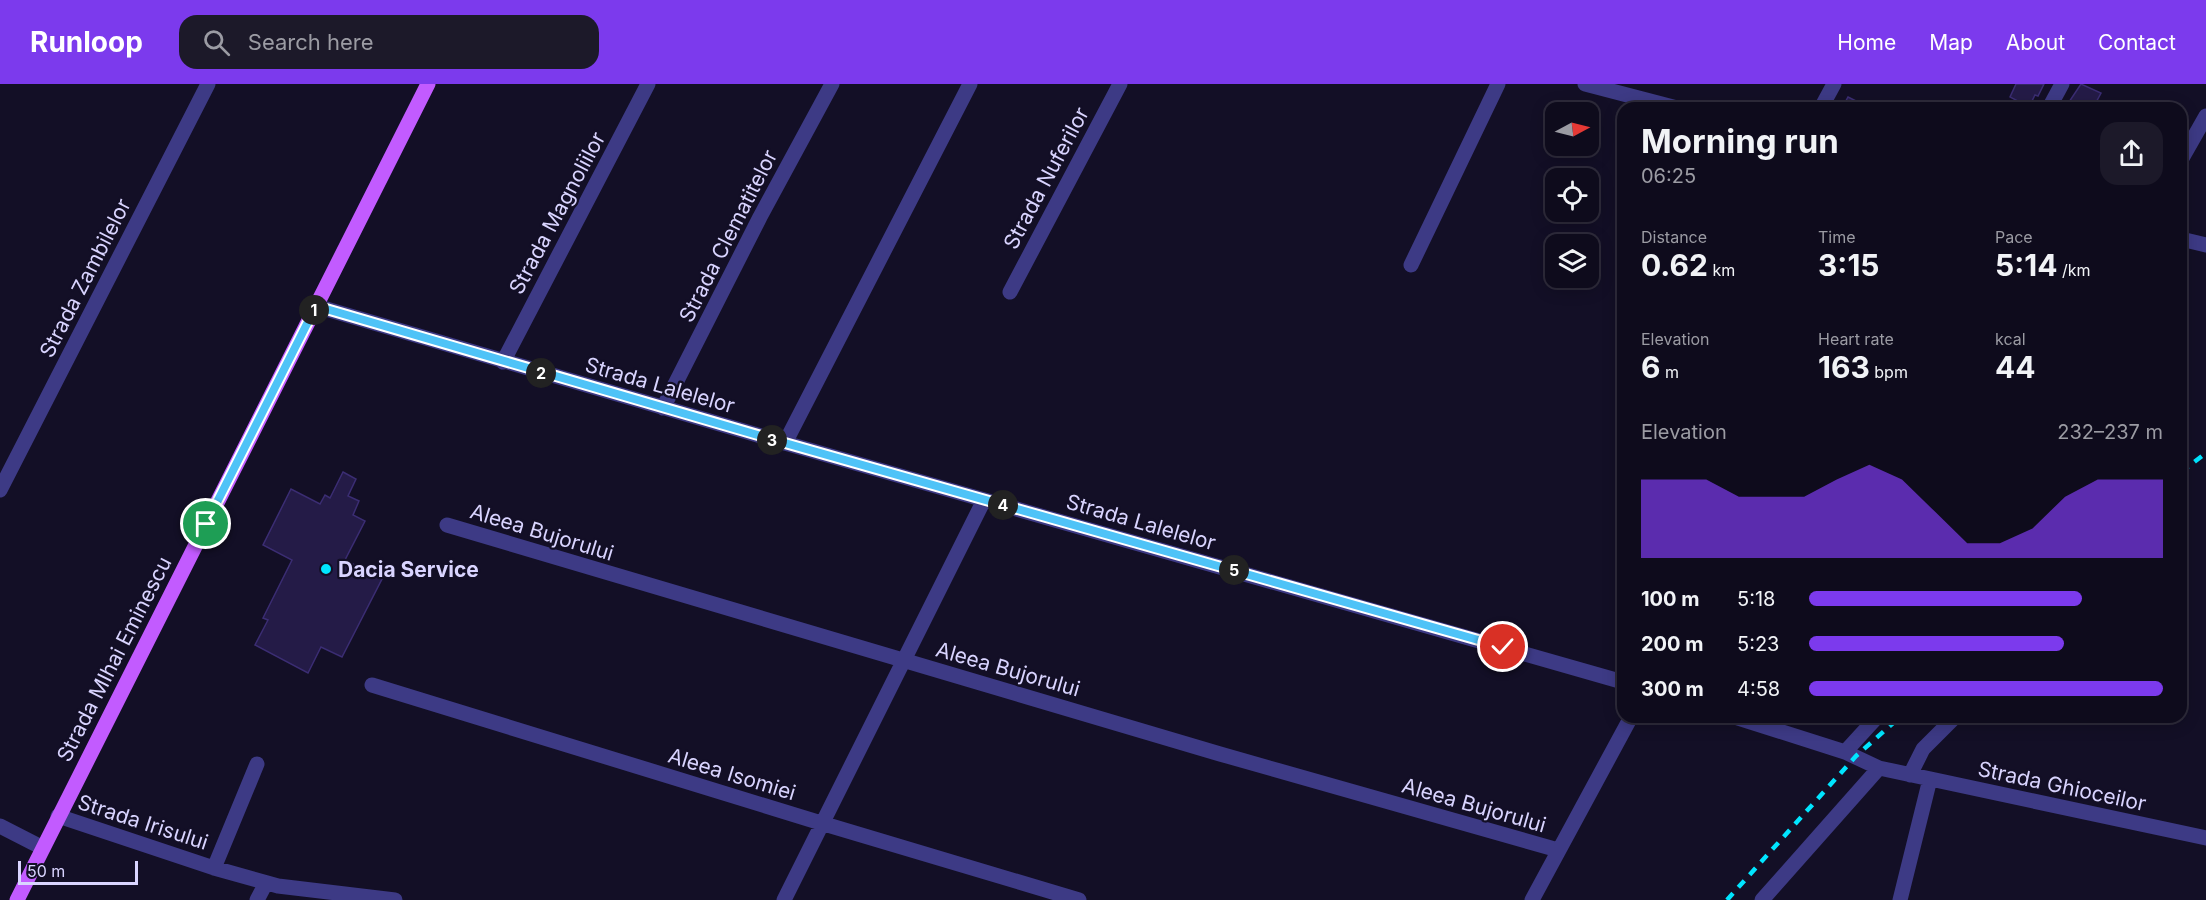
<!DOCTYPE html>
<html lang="en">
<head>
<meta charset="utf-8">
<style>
	:root { --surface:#0e0b1c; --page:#1c1929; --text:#f1f3f6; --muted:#9b9ba3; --line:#2e2b3b; --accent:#7c3aed }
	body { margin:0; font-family:Inter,sans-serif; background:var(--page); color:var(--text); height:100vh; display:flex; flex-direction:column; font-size:22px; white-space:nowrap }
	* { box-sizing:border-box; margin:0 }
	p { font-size:20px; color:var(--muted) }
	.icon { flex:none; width:33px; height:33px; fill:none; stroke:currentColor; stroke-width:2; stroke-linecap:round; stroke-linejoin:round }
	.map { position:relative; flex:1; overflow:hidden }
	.drawer { position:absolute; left:1617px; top:18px; width:570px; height:621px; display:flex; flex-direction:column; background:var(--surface); border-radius:18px; box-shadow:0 3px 15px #0003,0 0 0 2px var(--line) }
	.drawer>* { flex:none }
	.needle { width:39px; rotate:83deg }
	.buttons { position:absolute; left:1545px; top:18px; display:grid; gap:12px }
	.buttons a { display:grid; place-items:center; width:54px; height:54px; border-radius:12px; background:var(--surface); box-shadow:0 3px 15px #0003,0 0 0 2px var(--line); font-size:30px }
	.scale { position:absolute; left:18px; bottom:15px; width:120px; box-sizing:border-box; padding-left:6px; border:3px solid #d9d4ff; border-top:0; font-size:16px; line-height:21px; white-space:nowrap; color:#d9d4ff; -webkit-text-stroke:4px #130f26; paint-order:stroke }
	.pin { position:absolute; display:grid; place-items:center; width:51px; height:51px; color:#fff; margin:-26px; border:3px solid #fff; border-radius:50%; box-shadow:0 2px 6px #0007 }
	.km { position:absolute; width:30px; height:30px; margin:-15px; border-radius:50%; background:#222; color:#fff; font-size:16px; line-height:30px; text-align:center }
	.round { display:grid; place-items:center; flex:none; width:63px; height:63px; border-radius:18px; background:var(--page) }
	.head { display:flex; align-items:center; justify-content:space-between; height:102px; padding:0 24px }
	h1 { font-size:33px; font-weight:700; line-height:45px }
	.figures { display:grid; grid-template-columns:repeat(3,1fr); gap:9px; height:102px; padding:6px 24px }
	.figures div { display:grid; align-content:center }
	.figures b { font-size:30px; font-weight:700 }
	.figures small { font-size:16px; font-weight:400 }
	.figures p { font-size:16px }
	.chart { height:168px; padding:12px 24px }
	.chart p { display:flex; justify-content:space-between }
	.chart svg { width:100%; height:108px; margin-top:6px; fill:var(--accent); opacity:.7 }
	ul { padding:0 24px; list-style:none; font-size:20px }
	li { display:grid; grid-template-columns:96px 72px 1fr; align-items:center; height:45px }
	li i { height:15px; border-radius:8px; background:var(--accent) }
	header { display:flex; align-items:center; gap:36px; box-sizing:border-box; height:84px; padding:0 30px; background:var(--accent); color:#fff }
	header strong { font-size:28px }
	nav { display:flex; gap:33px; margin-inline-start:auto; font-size:21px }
	.search { width:420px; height:54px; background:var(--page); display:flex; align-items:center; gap:15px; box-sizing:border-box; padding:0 21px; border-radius:18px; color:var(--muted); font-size:22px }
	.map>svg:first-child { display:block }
	.building { fill:#241b47; stroke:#3b2d73; stroke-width:1.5 }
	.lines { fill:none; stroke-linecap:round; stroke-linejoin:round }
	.minor { stroke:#3d3a85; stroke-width:15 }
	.major { stroke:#c25bff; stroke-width:15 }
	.rail { stroke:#00e5ff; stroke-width:4.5; stroke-dasharray:9 8; stroke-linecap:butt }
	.route-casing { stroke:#fff; stroke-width:12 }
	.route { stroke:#4fc3f7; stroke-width:8 }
	.poi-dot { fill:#00e5ff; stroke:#130f26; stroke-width:2 }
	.labels { text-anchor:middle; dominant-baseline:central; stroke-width:4.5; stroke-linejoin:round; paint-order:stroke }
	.street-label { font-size:21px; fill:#d9d4ff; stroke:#130f26 }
	.poi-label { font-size:21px; font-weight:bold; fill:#d9d4ff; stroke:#130f26; text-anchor:start }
</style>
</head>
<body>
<header>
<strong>Runloop</strong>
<div class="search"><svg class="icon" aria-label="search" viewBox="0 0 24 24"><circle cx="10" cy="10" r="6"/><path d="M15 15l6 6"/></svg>Search here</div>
<nav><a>Home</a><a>Map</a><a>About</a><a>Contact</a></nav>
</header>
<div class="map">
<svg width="2206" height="816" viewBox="0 0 2206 816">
	<rect width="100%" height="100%" fill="#130f26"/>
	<path class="building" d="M2016,0h28l-6,12 -3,-1 -6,12 -19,-10z
		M2081,0l20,9 -8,15h-28z
		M1848,13l20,10 -1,1h-25z
		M343,388l13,7 -8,17 11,5 -6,14 12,6 -20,39 37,19 -40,78 -21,-10 -13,26 -53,-28 13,-25 -5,-2 29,-58 -29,-15 28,-56 29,15 5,-9 5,3z"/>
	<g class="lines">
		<path class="minor" d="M1585,0l92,24
			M1821,24l13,-24
			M2049,24l13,-24
			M2181,76l25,-44
			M2181,155l25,6
			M1411,181l87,-181
			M1010,208l110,-208
			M316,222l469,137 838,239
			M503,278l145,-278
			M663,324l97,-191 72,-133
			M785,359l185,-359
			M0,406l208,-406
			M447,441l773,229 338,96
			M372,601l449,138 258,77
			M1735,633l110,35 34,16 327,70
			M1845,668l32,-35
			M1910,691l13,-26 32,-32
			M58,732l156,52 64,18 117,14
			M0,742l41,21
			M214,784l43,-104
			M257,816l9,-17
			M784,816l200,-400
			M1532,816l99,-183
			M1762,816l117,-132
			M1900,816l30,-121"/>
		<path class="major" d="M17,816l411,-816"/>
		<path class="rail" d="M2181,388l25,-19
			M1727,816l129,-144 44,-39"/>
	</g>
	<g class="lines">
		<defs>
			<path id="route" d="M206,440l110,-218 469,137 718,204"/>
		</defs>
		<use href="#route" class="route-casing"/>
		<use href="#route" class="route"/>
	</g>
	<circle class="poi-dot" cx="326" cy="485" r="6"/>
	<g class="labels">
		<g class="street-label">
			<text transform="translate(1046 94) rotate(-62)">Strada Nuferilor</text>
			<text transform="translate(557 129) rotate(-62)">Strada Magnoliilor</text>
			<text transform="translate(728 152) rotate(-63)">Strada Clematitelor</text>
			<text transform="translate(85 194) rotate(-63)">Strada Zambilelor</text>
			<text transform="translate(660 301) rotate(16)">Strada Lalelelor</text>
			<text transform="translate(1141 438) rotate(16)">Strada Lalelelor</text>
			<text transform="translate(542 448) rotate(17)">Aleea Bujorului</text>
			<text transform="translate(114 575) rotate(-63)">Strada MIhai Eminescu</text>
			<text transform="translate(1008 585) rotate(16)">Aleea Bujorului</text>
			<text transform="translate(732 690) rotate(17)">Aleea Isomiei</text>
			<text transform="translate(2062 702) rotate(12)">Strada Ghioceilor</text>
			<text transform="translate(1474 721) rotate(16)">Aleea Bujorului</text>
			<text transform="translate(143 738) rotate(18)">Strada Irisului</text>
		</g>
		<g class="poi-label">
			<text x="338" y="485">Dacia Service</text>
		</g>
	</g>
</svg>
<div class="buttons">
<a><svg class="needle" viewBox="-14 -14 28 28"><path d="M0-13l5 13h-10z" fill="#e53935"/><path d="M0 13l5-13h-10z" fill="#9b9ba3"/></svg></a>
<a><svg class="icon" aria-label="locate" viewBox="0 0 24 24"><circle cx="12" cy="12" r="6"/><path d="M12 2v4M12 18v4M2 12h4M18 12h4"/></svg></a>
<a><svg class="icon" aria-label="layers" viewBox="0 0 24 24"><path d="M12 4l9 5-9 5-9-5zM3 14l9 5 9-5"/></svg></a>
</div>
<div class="scale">50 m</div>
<div class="pin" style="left:206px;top:440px;background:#1e9e55"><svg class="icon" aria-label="arrive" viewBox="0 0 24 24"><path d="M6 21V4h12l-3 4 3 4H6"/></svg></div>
<div class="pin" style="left:1503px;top:563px;background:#d93025"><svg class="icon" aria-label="check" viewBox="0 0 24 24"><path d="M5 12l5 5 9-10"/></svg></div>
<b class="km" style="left:314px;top:226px">1</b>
<b class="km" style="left:541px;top:289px">2</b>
<b class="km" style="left:772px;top:356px">3</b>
<b class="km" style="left:1003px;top:421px">4</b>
<b class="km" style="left:1234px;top:486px">5</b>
<section class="drawer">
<div class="head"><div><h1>Morning run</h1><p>06:25</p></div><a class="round"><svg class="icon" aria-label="share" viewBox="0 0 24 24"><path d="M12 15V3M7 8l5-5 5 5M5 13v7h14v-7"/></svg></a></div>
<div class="figures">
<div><p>Distance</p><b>0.62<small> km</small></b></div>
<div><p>Time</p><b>3:15</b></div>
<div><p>Pace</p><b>5:14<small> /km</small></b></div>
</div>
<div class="figures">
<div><p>Elevation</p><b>6<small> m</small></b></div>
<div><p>Heart rate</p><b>163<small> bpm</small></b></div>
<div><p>kcal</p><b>44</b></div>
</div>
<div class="chart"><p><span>Elevation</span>232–237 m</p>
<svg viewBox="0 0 160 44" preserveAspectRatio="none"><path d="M0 44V12L10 12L20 12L30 19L40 19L50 19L60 12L70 6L80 12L90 25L100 38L110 38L120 32L130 19L140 12L150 12L160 12V44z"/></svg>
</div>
<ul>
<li><b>100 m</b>5:18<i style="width:77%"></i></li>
<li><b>200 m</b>5:23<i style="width:72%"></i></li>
<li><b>300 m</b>4:58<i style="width:100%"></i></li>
</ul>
</section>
</div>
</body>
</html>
